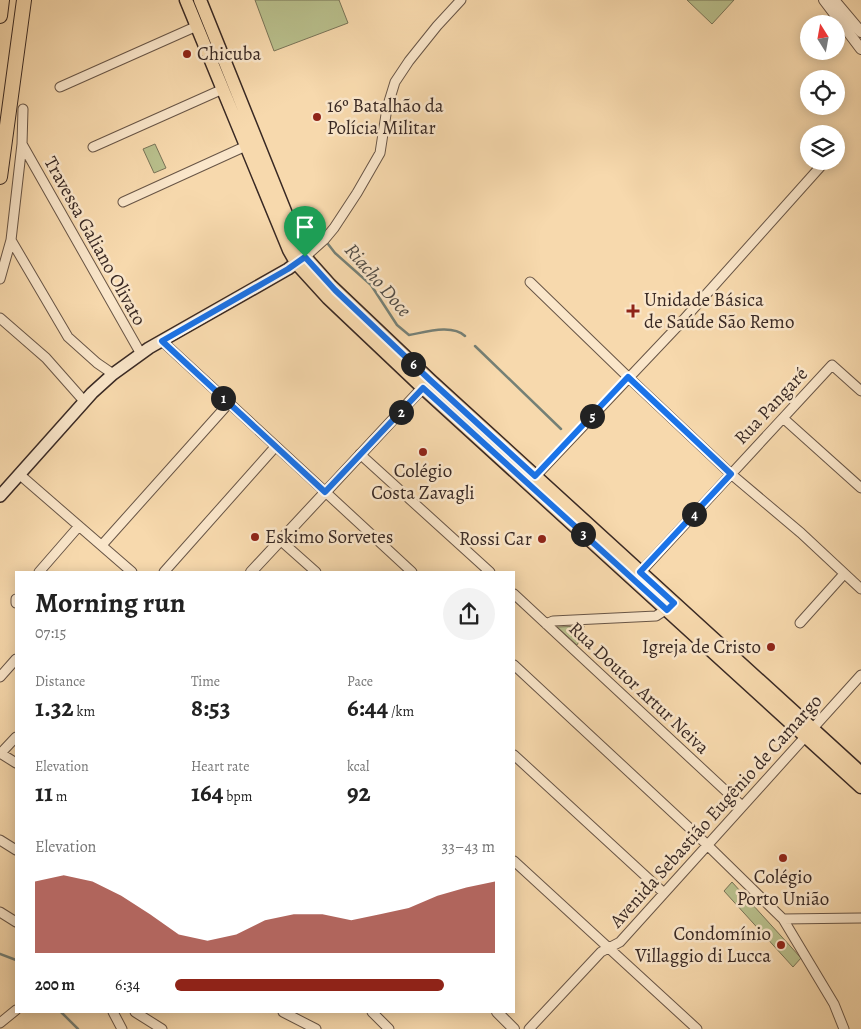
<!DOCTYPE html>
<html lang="en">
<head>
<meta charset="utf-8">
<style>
	:root { --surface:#fff; --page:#f2f2f2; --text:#222; --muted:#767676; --accent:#8f2418 }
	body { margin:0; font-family:Alegreya,serif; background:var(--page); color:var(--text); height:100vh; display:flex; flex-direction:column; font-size:19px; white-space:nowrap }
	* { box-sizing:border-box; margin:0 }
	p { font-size:16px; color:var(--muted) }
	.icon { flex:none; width:28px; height:28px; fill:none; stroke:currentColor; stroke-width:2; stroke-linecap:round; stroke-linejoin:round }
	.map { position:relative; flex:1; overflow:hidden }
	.panel { position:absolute; left:15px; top:571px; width:500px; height:442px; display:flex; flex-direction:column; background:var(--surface); border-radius:0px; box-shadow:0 2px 12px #0003 }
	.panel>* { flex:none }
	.needle { width:32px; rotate:349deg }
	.buttons { position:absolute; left:800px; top:15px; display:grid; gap:10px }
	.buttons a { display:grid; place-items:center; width:45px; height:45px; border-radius:50%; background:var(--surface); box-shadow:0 2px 12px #0003; font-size:25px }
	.pin { position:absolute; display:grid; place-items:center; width:42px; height:42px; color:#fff; margin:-51px -21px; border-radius:50% 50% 50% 0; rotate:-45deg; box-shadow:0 0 5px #0007 }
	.pin .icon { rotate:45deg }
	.km { position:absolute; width:25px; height:25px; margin:-12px; border-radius:50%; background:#222; color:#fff; font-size:14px; line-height:25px; text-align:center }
	.round { display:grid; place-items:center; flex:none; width:52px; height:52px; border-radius:26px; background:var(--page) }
	.summary { display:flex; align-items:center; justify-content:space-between; height:85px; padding:0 20px }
	h1 { font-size:28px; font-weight:700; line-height:38px }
	.metrics { display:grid; grid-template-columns:repeat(3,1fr); gap:8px; height:85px; padding:5px 20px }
	.metrics div { display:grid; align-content:center }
	.metrics b { font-size:25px; font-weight:700 }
	.metrics small { font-size:14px; font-weight:400 }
	.metrics p { font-size:14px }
	.chart { height:140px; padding:10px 20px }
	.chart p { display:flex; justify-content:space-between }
	.chart svg { width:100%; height:90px; margin-top:5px; fill:var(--accent); opacity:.7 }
	ul { padding:0 20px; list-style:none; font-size:16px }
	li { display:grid; grid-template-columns:80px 60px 1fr; align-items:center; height:38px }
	li i { height:12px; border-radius:6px; background:var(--accent) }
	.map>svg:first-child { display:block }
	.green { fill:#b9c08d; stroke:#797458 }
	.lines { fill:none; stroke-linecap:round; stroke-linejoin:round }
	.stream { stroke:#758076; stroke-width:2.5 }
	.minor-casing { stroke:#685546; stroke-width:11 }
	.tertiary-casing { stroke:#685546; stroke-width:12 }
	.secondary-casing { stroke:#392924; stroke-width:14 }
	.primary-casing { stroke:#392924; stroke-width:15 }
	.trunk-casing { stroke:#392924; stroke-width:16 }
	.minor { stroke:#fae6ca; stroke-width:9 }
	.tertiary { stroke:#fae6ca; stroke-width:10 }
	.secondary { stroke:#fae6ca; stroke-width:11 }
	.primary { stroke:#f7d9ad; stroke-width:12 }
	.trunk { stroke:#f7d9ad; stroke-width:14 }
	.route-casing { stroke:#fff; stroke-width:10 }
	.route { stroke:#1a73e8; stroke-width:6 }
	.poi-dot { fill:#8f2418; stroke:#fae6ca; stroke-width:2 }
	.labels { text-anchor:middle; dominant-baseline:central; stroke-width:5; stroke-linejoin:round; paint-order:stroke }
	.poi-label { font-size:19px; fill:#392924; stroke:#fae6ca; text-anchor:start }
	.street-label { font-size:19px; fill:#392924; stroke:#fae6ca }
	.water-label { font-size:20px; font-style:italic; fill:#524d46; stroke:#fae6ca }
</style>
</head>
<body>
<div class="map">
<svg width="861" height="1029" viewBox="0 0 861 1029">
	<rect width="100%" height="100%" fill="#f7d9ad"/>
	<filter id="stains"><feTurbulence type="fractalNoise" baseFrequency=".004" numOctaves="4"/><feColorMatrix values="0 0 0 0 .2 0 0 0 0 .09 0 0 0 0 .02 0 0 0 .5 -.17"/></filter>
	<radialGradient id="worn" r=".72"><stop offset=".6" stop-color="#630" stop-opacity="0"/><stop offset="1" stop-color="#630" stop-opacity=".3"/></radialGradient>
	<path class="green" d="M255,0h84l9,23 -74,28z
		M687,0h47l-22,24z
		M155,144l11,24 -12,5 -11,-24z
		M584,626l-2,10 -5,9 -20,-18z
		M732,882l69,76 -8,9 -69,-76z"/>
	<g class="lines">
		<path class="stream" d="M328,244l7,9 36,32 26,40 12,10c17,-3 43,-11 56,1
			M475,346l86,83
			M0,954l16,6
			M61,1012l17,17"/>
		<defs>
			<path id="minor" d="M60,87l137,-61
				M22,144l119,210
				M93,147l130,-58
				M123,202l123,-56
				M11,240l57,97 29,26 16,11
				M305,257l19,-17 10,-12 23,-35 23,-40 7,-45 8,-26 14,-21 28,-35 24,-26
				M0,279l11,-39 11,-96 1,-35
				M530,282l98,95 103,97 70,59 60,56
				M0,318l46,40 38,43
				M162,341l250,231
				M783,418l78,70
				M360,454l130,118
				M19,474l113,98
				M533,479l144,-152 144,-161
				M280,540l36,32
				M102,545l127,-142
				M39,572l40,-46
				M164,572l112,-126
				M637,576l195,-211 29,26
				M514,594l228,212
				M16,599v4
				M800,623l44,-49
				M546,624l7,-3 103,-5 14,-9
				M514,665l183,170 86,84 51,85 10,25
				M0,677l16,-18
				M0,753l16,10
				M0,754l16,-17
				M514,755l150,138
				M0,840l16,10
				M514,861l183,168
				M0,912l16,10
				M783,919l78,-1
				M113,1012l9,17
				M135,1012l27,17
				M283,1012l33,17
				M372,1012l17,17
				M0,1023l16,-13
				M529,1029l72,-77 19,-10 241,-267"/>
			<path id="tertiary" d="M824,0l37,49
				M834,0l27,32
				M251,572l176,-189
				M497,1012l17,17"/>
			<path id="secondary" d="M0,496l92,-103 21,-19 36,-26 139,-79 15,-11"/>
			<path id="primary" d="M186,0l103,250 8,14 31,34 95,90 438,399
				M200,0l99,246 6,11 25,28 100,95 431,393"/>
			<path id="trunk" d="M0,16l2,-16
				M0,177l24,-177"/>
		</defs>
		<use href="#minor" class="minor-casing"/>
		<use href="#tertiary" class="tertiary-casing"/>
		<use href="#secondary" class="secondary-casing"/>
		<use href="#primary" class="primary-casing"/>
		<use href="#trunk" class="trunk-casing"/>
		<use href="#minor" class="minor"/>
		<use href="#tertiary" class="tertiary"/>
		<use href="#secondary" class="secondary"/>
		<use href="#primary" class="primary"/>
		<use href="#trunk" class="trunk"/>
	</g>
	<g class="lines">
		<defs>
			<path id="route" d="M305,257l30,33 95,90 105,96 93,-99 103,97 -91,98 34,31 -7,7 -244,-222 -98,104 -163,-151 126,-72z"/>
		</defs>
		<use href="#route" class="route-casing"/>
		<use href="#route" class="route"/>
	</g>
	<g class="poi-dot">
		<circle cx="187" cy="54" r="5"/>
		<circle cx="317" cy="117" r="5"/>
		<path d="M630.5 303.5h5v5h5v5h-5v5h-5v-5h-5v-5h5z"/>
		<circle cx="423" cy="452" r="5"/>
		<circle cx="255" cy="537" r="5"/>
		<circle cx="542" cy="539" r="5"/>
		<circle cx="771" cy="647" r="5"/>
		<circle cx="783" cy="858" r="5"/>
		<circle cx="781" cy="945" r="5"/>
	</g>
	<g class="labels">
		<g class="poi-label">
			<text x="197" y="54">Chicuba</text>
			<text x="327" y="106">16º Batalhão da<tspan x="327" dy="22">Polícia Militar</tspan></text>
			<text x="644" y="300">Unidade Básica<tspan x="644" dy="22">de Saúde São Remo</tspan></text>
			<text x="423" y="471" text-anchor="middle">Colégio<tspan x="423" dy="22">Costa Zavagli</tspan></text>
			<text x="265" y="537">Eskimo Sorvetes</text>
			<text x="532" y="539" text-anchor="end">Rossi Car</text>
			<text x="761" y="647" text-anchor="end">Igreja de Cristo</text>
			<text x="783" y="877" text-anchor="middle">Colégio<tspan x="783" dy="22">Porto União</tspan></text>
			<text x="771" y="934" text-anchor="end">Condomínio<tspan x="771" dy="22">Villaggio di Lucca</tspan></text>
		</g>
		<g class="street-label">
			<text transform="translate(95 241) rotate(61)">Travessa Galiano Olivato</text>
			<text transform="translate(771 406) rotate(-47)">Rua Pangaré</text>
			<text transform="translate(639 688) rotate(43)">Rua Doutor Artur Neiva</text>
			<text transform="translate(716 811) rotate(-48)">Avenida Sebastião Eugênio de Camargo</text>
		</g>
		<g class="water-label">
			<text transform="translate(378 280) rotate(49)">Riacho Doce</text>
		</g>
	</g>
	<rect width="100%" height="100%" filter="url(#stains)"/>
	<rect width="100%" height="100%" fill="url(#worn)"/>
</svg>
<div class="buttons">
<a><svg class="needle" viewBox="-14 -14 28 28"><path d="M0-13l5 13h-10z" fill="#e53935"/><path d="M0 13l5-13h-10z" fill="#767676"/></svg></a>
<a><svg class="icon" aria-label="locate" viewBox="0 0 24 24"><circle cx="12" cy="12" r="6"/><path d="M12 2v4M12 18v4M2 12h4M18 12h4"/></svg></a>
<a><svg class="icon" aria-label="layers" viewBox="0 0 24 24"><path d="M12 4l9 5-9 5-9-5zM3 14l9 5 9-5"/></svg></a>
</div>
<div class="pin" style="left:305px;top:257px;background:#1e9e55"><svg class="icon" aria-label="arrive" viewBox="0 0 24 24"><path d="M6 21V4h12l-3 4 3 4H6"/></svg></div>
<b class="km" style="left:223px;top:398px">1</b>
<b class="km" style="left:401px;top:412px">2</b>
<b class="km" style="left:583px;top:534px">3</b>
<b class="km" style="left:694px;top:514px">4</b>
<b class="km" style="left:592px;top:416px">5</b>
<b class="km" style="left:413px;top:364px">6</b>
<section class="panel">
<div class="summary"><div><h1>Morning run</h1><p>07:15</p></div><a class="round"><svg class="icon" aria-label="share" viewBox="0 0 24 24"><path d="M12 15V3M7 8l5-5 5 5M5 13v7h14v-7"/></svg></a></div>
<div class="metrics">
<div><p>Distance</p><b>1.32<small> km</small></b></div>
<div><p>Time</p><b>8:53</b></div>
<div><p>Pace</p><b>6:44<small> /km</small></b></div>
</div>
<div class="metrics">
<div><p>Elevation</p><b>11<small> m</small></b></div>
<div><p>Heart rate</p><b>164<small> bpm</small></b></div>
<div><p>kcal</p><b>92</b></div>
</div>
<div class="chart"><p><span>Elevation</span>33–43 m</p>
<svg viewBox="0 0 160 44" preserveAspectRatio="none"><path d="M0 44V9L10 6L20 9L30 16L40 25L50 35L60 38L70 35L80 28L90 25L100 25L110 28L120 25L130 22L140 16L150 12L160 9V44z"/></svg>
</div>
<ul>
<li><b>200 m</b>6:34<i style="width:84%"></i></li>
</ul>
</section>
</div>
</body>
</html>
